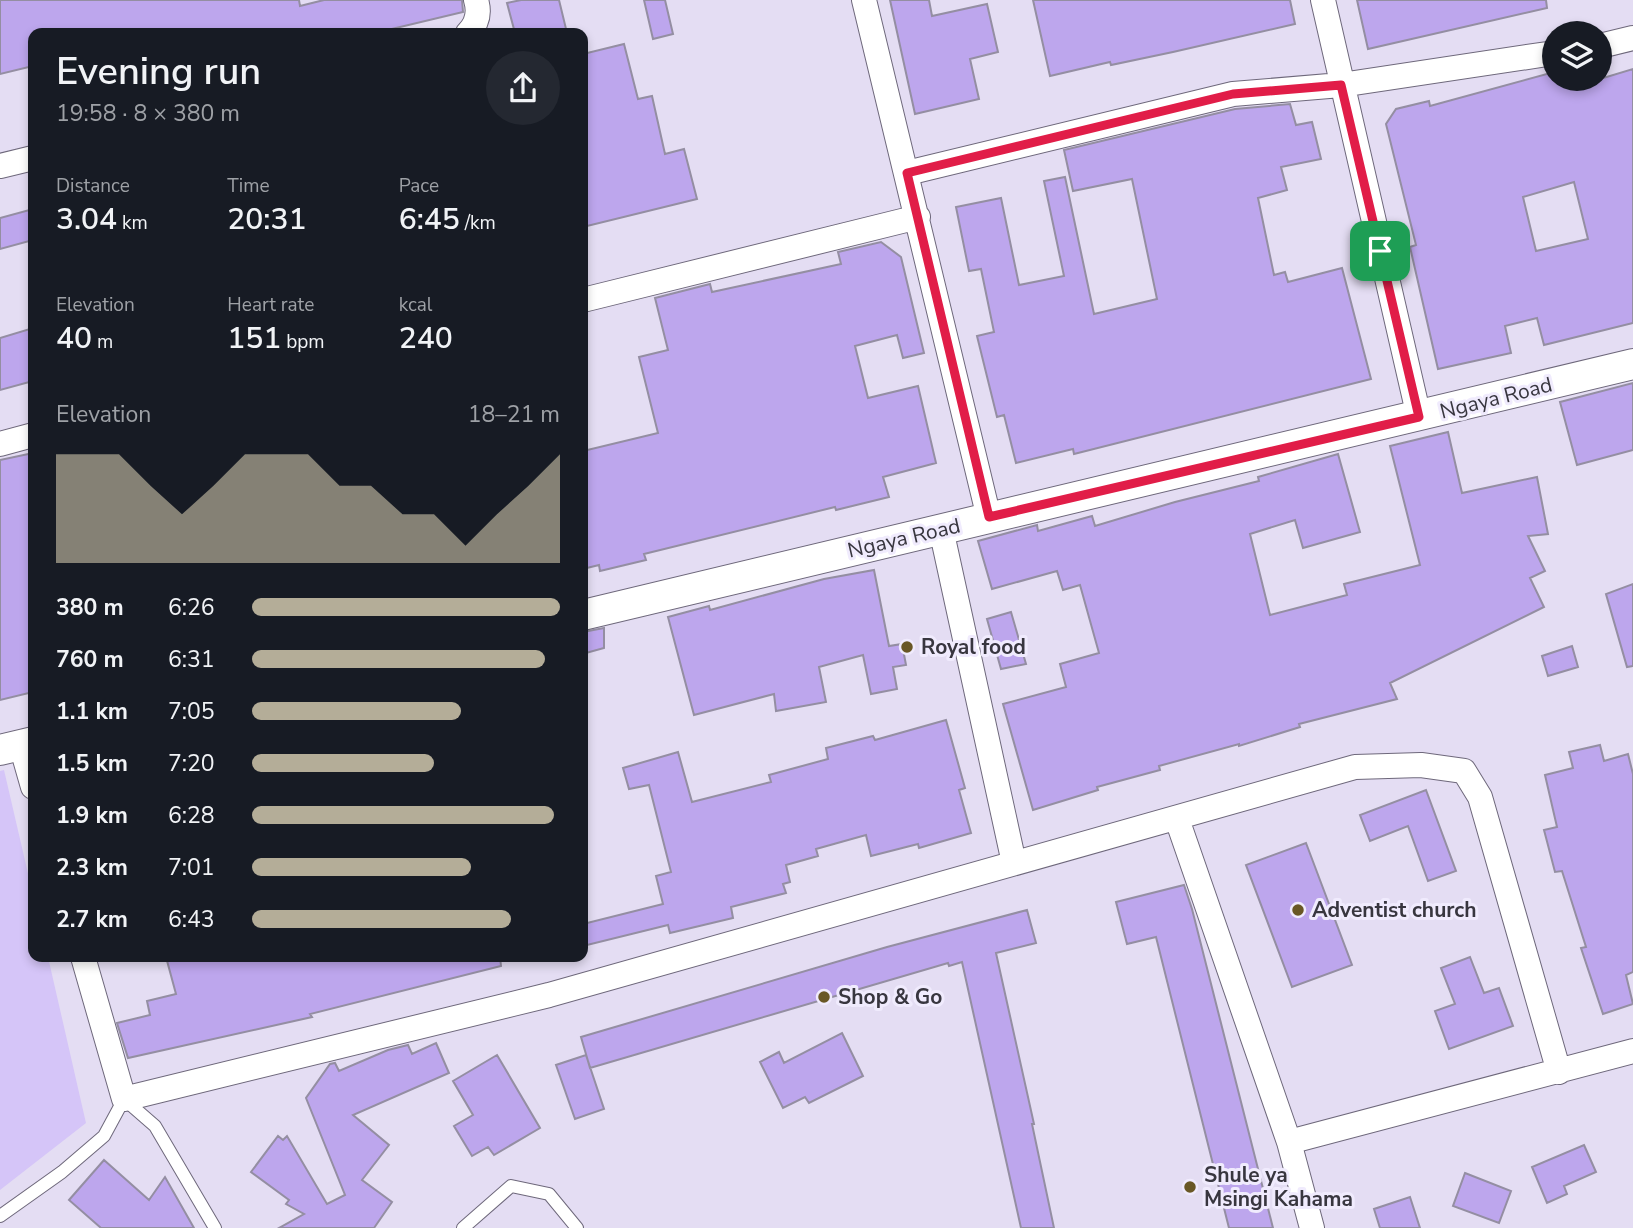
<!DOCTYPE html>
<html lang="en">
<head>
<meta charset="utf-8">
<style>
	:root { --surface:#171b24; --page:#242831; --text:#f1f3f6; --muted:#9ea1a6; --accent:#b4ad98 }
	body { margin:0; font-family:"Nunito Sans",sans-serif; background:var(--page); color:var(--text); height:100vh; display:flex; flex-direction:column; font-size:26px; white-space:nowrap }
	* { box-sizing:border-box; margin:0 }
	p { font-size:23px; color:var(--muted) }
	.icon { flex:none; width:38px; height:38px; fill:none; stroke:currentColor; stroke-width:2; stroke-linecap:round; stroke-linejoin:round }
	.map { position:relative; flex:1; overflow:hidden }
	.sheet { position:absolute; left:28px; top:28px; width:560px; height:934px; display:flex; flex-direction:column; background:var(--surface); border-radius:14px; box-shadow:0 4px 10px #0003 }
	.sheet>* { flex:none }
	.buttons { position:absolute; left:1542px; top:21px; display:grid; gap:14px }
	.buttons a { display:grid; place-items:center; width:70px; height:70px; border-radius:50%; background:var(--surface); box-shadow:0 4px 10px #0003; font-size:35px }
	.pin { position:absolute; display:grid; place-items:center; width:60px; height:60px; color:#fff; margin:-30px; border-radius:14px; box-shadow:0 4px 10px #0006 }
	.round { display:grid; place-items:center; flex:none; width:74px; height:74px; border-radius:37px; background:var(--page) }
	.overview { display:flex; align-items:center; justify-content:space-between; height:119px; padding:0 28px }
	h1 { font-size:38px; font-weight:600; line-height:52px }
	.metrics { display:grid; grid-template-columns:repeat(3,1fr); gap:10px; height:119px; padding:7px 28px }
	.metrics div { display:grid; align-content:center }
	.metrics b { font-size:30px; font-weight:600 }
	.metrics small { font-size:19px; font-weight:400 }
	.metrics p { font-size:19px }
	.chart { height:196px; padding:14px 28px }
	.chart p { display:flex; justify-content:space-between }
	.chart svg { width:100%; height:126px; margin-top:7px; fill:var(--accent); opacity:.7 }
	ul { padding:0 28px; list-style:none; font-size:23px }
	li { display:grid; grid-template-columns:112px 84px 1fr; align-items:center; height:52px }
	li i { height:18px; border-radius:9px; background:var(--accent) }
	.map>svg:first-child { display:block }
	.green { fill:#d5c5f8 }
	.building { fill:#bda6ed; stroke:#948ea2; stroke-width:2; fill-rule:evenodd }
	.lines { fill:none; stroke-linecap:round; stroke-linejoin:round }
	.service-casing { stroke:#6e687b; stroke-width:14 }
	.minor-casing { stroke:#6e687b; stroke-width:26 }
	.tertiary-casing { stroke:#6e687b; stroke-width:32 }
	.service { stroke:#fff; stroke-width:12 }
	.minor { stroke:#fff; stroke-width:24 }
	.tertiary { stroke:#fff; stroke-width:30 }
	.route-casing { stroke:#fff; stroke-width:14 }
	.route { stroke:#e11d48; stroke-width:9 }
	.poi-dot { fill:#695725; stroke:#f0ebfd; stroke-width:2.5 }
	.labels { text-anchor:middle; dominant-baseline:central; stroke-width:6; stroke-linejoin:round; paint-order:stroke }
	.street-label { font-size:21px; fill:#38363f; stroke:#f0ebfd }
	.poi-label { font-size:21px; font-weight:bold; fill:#38363f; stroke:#f0ebfd; text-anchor:start }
</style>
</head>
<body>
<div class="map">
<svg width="1633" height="1228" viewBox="0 0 1633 1228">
	<rect width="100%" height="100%" fill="#e4ddf3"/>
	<path class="green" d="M4,770l29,125v62h15l38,166 -86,67v-419z"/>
	<path class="building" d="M0,0h299l1,6 24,-6h138l1,12 -88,21h-342v33l-33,8z
		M521,0h38l8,33h-52l-8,-30z
		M644,0h21l8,34 -20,5z
		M890,0h39l3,16 55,-12 11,48 -28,7 9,40 -64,15z
		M1033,0h257l5,24 -122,28 -62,13 -1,-3 -60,14z
		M1357,0h189l1,8 -179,41z
		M624,44l14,55 14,-3 13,58 19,-5 13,50 -114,28v-173z
		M1633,69v254l-89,22 -7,-27 -32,8 6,27 -73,16 -28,-122 6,-2 -30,-121 10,-15 33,-8 1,5 124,-34v7h46zM1574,182l14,57 -52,12 -13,-54z
		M1290,104l6,21 16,-3 9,37 -40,8 6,23 -29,8 16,77 11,-3 3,10 54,-14 29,111 -297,75 -1,-5 -57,14 -12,-48 -7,2 -20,-81 17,-4 -13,-63 -12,2 -13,-64 45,-9 18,87 45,-9 -20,-95 21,-4 29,137 63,-15 -25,-120 -59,12 -9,-41 171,-41z
		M33,209v31l-33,9v-31z
		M881,242l20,15 23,96 -21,5 -6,-23 -42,11 13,52 50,-12 18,77 -53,14 6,20 -53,13 -1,-3 -191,47 2,6 -46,11 -1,-6 -16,4v-118l75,-18 -19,-76 29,-7 -13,-52 55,-14 2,8 129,-28 -3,-12z
		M33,328v53l-33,9v-52z
		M1633,383v67l-56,15 -17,-63z
		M1448,432l14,61 75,-16 11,57 -20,2 17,35 -15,7 14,29 -154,76 7,16 -98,25 1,3 -61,19v-2l-80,22 1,4 -63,17 1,3 -65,20 -30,-106 63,-17 -6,-23 39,-11 -19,-68 -17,5 -6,-19 -65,18 -14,-48 59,-16 1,6 54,-15 3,10 80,-24 84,-21 -1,-4 80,-23 22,78 -57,16 -8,-28 -45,14 20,81 77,-20 -3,-11 76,-19 -30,-119z
		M33,453v239l-33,8v-240z
		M874,570l15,76 13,-2 4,21 -13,2 4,22 -26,5 -8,-39 -44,12 7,35 -50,9 -2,-17 -80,21 -26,-98 41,-11 1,4 114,-31z
		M1633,584v82l-6,1 -21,-73z
		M1011,612l15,52 -25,5 -14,-50z
		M604,628v20l-18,5 -3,-21z
		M1572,646l6,21 -30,9 -6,-20z
		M946,720l19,68 -6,2 12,43 -52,15 -1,-4 -47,12 -5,-21 -50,14 2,7 -32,9 4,17 -7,2 3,9 -55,14 2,11 -63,15 -2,-8 -85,21v-22l80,-20 -7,-28 15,-4 -22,-87 -20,4 -6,-21 55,-16 14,50 79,-20 -2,-7 59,-16 -2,-11 47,-12 2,4z
		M1600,745l4,16 24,-7 5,20v198l-7,3 7,29 -30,10 -22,-66 5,-1 -24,-76 -7,1 -11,-42 13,-3 -12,-52 28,-7 -4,-16z
		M1426,790l30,81 -28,10 -20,-55 -38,15 -10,-26z
		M1306,843l46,122 -60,22 -46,-122z
		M1184,885l8,24 81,319h-44l-73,-291 -29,7 -11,-42z
		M1027,910l9,33 -40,10 38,171h-2l22,104h-33l-59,-266 -13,4 -1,-3 -358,105 -9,-31 306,-90z
		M166,957h334l1,9 -191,48 2,3 -184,41 -11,-35 33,-8 -3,-14 29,-7z
		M1470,957l14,36 15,-5 14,38 -64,23 -14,-38 20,-7 -14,-36z
		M842,1033l21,43 -54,27 -4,-6 -22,11 -23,-46 19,-10 5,11z
		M436,1043l13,30 -96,42 36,30 -27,35 30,22 -18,26h-95l25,-14 -18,-10 3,-4 -38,-28 27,-36 5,4 4,-4 40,68 18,-9 -39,-97 24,-34 5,-1 4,8 49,-21 20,-5 4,9z
		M497,1055l43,73 -46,27 -6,-8 -16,9 -18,-30 19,-11 -20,-34z
		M586,1055l18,54 -29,10 -19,-54z
		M1584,1145l12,27 -32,14 3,8 -20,9 -15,-36z
		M104,1160l45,40 16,-23 29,51h-93l-32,-28z
		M1465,1173l46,18 -12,32 -46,-17z
		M1410,1197l10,31h-40l-6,-19z"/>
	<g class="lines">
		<defs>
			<path id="service" d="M0,1216l62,-44 42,-36 20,-37 31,27 60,102
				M463,1228l48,-42 38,8 28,34"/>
			<path id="minor" d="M864,0l125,518
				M1323,0l96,417
				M468,33c9,-9 12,-20 8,-33
				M1600,46l33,-8
				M0,166l33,-8
				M907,173l326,-79 108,-9 213,-32
				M583,300l335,-83
				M0,444l33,-9
				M941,529l73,334
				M21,745l12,42
				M1177,819l112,323 23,86
				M83,957l41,142 425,-104 806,-228 66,-2 43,6 16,26 79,275
				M1289,1142l344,-91"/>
			<path id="tertiary" d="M583,615l1050,-251
				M0,750l33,-8"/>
		</defs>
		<use href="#service" class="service-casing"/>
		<use href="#minor" class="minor-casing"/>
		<use href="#tertiary" class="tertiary-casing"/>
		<use href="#service" class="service"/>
		<use href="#minor" class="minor"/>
		<use href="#tertiary" class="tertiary"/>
	</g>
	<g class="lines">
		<defs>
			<path id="route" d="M1341,85l78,332 -430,100 -82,-344 326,-79z"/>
		</defs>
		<use href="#route" class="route-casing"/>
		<use href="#route" class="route"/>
	</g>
	<g class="poi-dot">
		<circle cx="907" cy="647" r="7"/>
		<circle cx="1298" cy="910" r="7"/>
		<circle cx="824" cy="997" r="7"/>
		<circle cx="1190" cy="1187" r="7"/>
	</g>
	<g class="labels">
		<g class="street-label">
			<text transform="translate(1496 398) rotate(-14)">Ngaya Road</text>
			<text transform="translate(904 538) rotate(-13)">Ngaya Road</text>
		</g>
		<g class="poi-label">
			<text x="921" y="647">Royal food</text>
			<text x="1312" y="910">Adventist church</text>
			<text x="838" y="997">Shop &amp; Go</text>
			<text x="1204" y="1175">Shule ya<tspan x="1204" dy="24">Msingi Kahama</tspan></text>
		</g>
	</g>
</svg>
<div class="buttons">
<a><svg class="icon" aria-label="layers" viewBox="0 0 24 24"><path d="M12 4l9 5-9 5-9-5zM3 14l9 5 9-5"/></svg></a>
</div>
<div class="pin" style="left:1380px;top:251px;background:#1e9e55"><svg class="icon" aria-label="arrive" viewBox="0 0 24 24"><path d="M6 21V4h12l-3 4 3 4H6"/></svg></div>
<section class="sheet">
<div class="overview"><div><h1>Evening run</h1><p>19:58 · 8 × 380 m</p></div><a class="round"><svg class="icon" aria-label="share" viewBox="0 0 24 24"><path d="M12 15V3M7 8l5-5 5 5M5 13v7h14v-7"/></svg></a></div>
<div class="metrics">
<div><p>Distance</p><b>3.04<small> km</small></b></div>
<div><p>Time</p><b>20:31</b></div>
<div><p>Pace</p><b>6:45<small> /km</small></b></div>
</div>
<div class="metrics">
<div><p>Elevation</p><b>40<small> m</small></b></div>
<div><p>Heart rate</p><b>151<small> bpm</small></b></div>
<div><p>kcal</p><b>240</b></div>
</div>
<div class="chart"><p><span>Elevation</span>18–21 m</p>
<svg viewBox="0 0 160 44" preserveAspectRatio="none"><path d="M0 44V6L10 6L20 6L30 17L40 27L50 17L60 6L70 6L80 6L90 17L100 17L110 27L120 27L130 38L140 27L150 17L160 6V44z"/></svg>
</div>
<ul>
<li><b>380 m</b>6:26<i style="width:100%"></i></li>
<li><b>760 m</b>6:31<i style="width:95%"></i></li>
<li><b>1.1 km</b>7:05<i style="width:68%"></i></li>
<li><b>1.5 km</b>7:20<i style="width:59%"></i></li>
<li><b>1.9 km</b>6:28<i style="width:98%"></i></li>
<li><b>2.3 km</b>7:01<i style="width:71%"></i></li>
<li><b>2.7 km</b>6:43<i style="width:84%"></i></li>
</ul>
</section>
</div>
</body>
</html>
